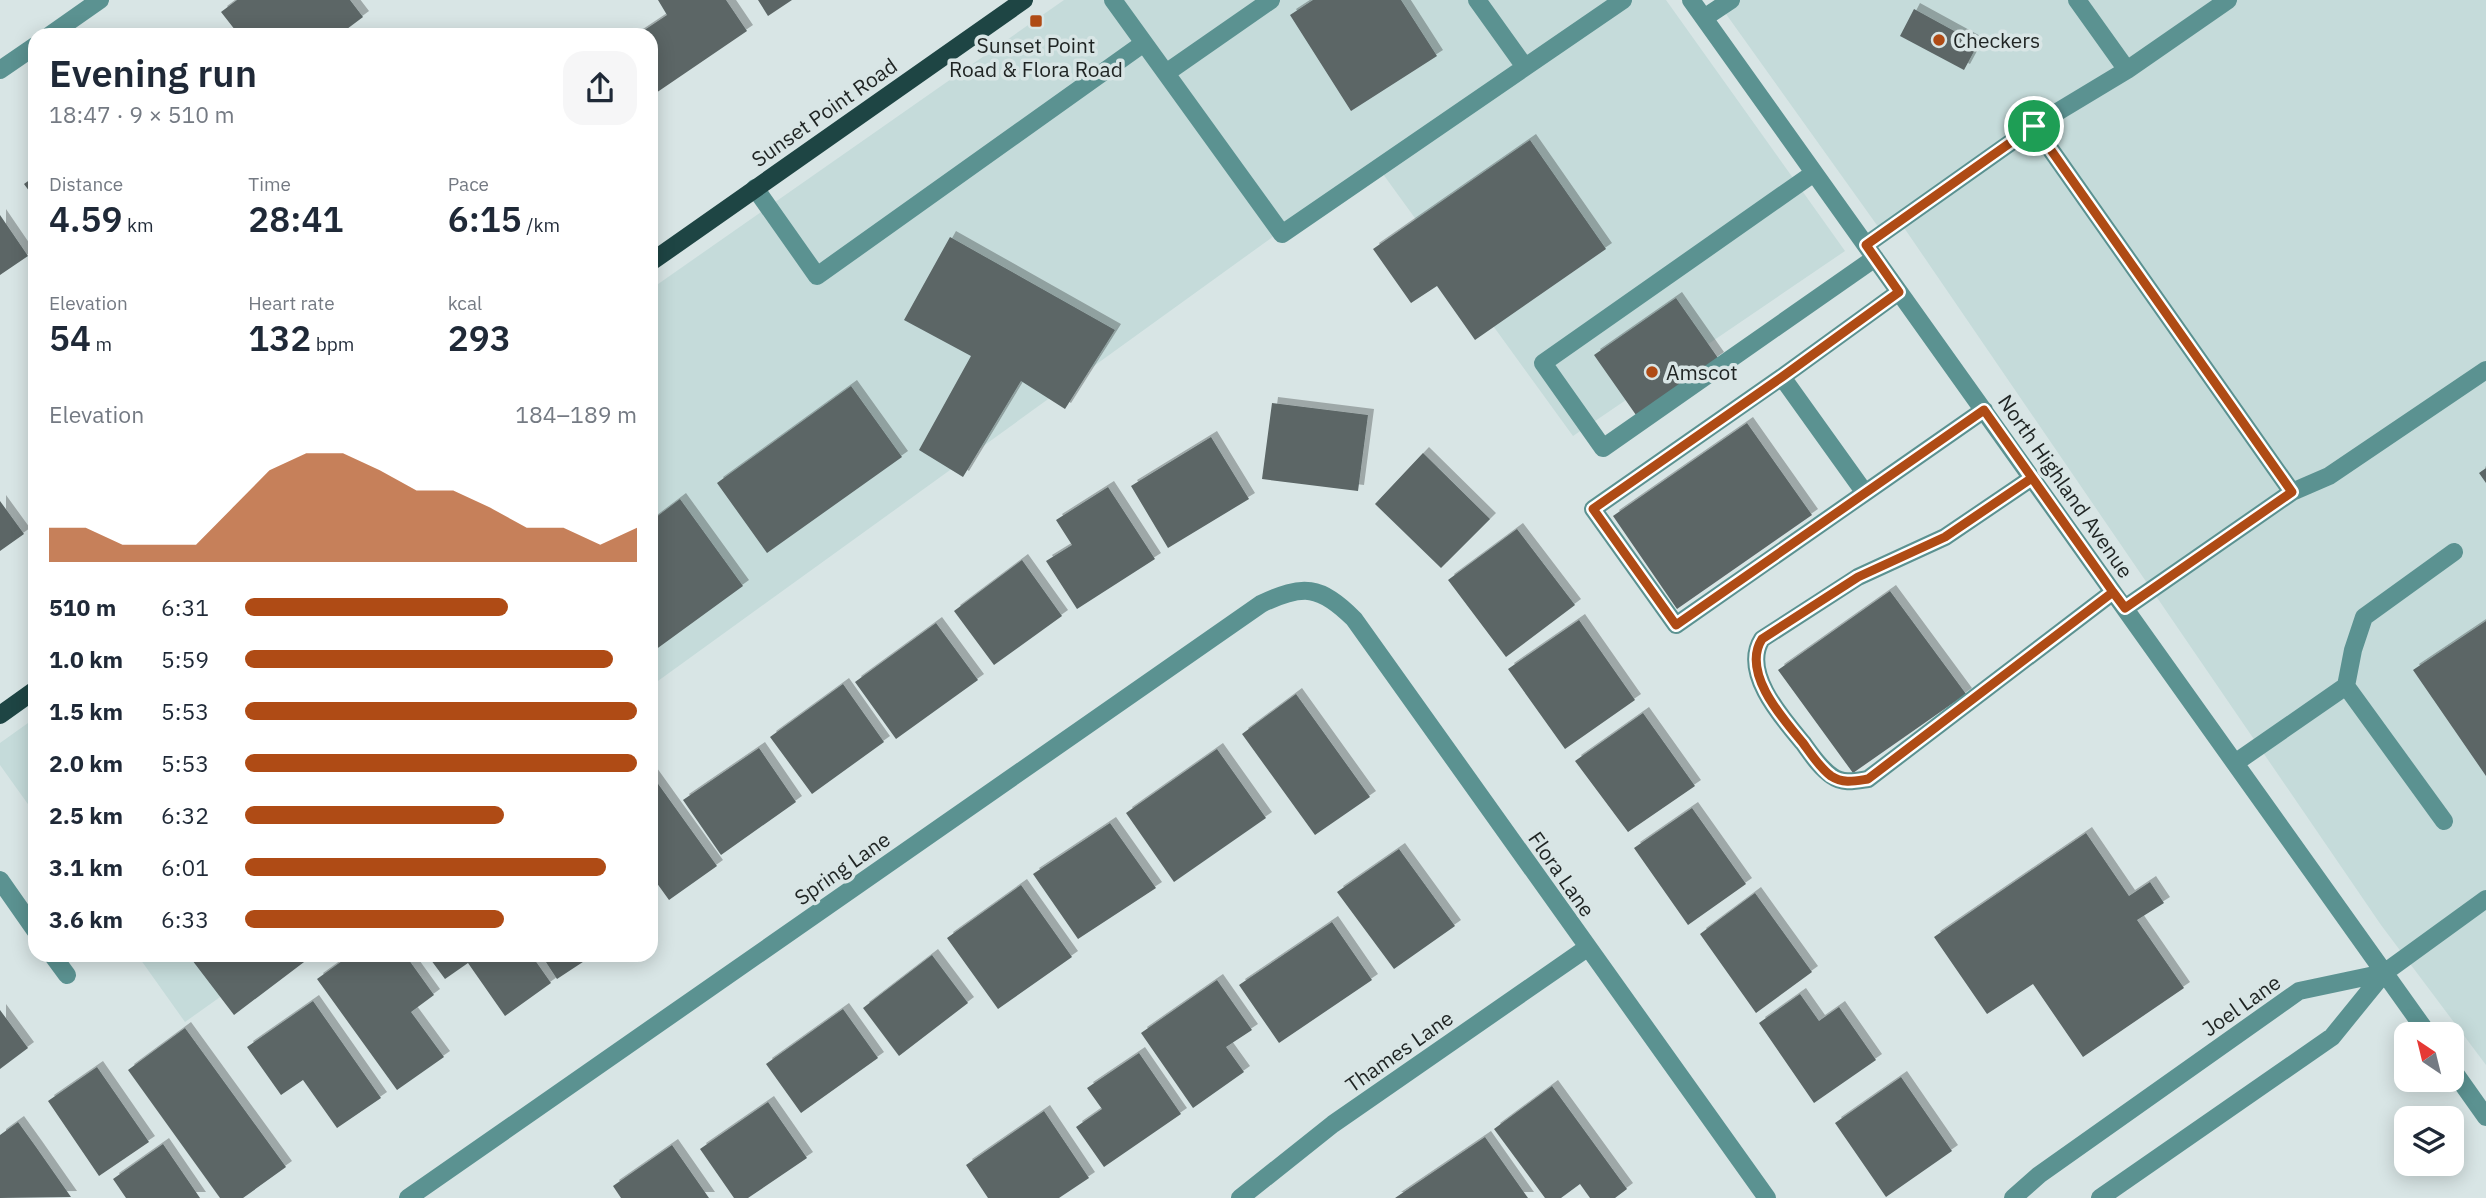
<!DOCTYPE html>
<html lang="en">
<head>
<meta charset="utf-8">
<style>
	:root { --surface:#fff; --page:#f6f6f7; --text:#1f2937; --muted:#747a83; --accent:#af4b15 }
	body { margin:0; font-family:"IBM Plex Sans",sans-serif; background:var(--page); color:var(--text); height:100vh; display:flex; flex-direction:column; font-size:26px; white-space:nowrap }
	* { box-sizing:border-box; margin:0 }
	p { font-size:23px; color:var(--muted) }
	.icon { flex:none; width:38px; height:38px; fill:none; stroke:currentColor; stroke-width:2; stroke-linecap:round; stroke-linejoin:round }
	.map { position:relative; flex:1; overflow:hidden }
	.sheet { position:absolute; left:28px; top:28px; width:630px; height:934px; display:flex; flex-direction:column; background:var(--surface); border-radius:21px; box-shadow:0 4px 18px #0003 }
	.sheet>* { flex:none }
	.needle { width:46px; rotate:325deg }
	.buttons { position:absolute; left:2394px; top:1022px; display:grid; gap:14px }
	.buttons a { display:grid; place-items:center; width:70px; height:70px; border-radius:14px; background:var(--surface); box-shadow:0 4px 18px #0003; font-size:35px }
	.pin { position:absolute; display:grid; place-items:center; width:60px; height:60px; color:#fff; margin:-30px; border:4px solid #fff; border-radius:50%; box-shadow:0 2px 7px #0007 }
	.round { display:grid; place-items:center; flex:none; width:74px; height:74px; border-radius:21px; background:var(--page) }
	.headline { display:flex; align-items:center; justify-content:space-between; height:119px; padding:0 21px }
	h1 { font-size:38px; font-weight:600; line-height:52px }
	.figures { display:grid; grid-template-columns:repeat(3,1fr); gap:10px; height:119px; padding:7px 21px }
	.figures div { display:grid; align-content:center }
	.figures b { font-size:35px; font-weight:600 }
	.figures small { font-size:19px; font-weight:400 }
	.figures p { font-size:19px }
	.chart { height:196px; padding:14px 21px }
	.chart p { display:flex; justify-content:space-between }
	.chart svg { width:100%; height:126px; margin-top:7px; fill:var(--accent); opacity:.7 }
	ul { padding:0 21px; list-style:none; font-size:23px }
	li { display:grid; grid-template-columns:112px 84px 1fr; align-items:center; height:52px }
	li i { height:18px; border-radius:9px; background:var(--accent) }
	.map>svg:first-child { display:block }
	.built { fill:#c5dbda }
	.building { fill:#5b6666; filter:url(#shadow) }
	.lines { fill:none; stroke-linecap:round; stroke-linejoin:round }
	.minor { stroke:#5b9291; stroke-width:18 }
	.major { stroke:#1e4544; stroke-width:18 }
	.route-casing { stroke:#fff; stroke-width:14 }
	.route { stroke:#af4b15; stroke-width:9 }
	.poi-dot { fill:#af4b15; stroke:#d8e5e5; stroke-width:2.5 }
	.labels { text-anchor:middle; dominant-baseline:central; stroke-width:7; stroke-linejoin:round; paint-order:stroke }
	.poi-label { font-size:21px; fill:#1f2423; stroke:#d8e5e5; text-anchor:start }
	.street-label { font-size:21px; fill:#1f2423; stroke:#d8e5e5 }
</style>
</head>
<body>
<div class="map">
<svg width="2486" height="1198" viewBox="0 0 2486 1198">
	<defs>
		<filter id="shadow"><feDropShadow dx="6" dy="-6" stdDeviation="0" flood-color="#0004"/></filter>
	</defs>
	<rect width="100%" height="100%" fill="#d8e5e5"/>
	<path class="built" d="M1064,0h602l179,251 -272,185 -198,-273 -724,523v-397z
		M1716,0h770v1065l-105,-140 -485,-709 -17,12z
		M35,718v96l-35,-49v-22z
		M138,956h140l-93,66z"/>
	<path class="building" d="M237,0h113l13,17 -24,18h-100l-18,-23z
		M658,0h68l21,31 -94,64 -2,-3v-57h-14l30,-20z
		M758,0h34l-24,16z
		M1313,0h88l36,56 -86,55 -61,-96z
		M1914,9l64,35 -14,26 -64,-34z
		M1530,140l76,109 -131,91 -38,-54 -26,17 -38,-54z
		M35,176v23l-11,-15z
		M0,215l28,41 -28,19z
		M950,237l165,93 -50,79 -44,-28 -58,96 -44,-27 52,-94 -67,-36z
		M1676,298l42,60 -82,57 -42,-60z
		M851,386l51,71 -135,96 -50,-70z
		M1272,403l96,12 -10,76 -96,-12z
		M35,421v14l-7,-9z
		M1747,423l65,92 -135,94 -64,-93z
		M1211,437l38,62 -81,49 -37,-62z
		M1423,453l67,66 -49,49 -66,-64z
		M2486,468v15l-7,-10z
		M1108,487l47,72 -78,50 -31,-48 26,-16 -16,-25z
		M680,499l63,87 -92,67v-132z
		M0,501l24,33 -24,17z
		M1517,529l58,76 -69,52 -58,-77z
		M1022,560l40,56 -68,49 -40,-54z
		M1890,591l76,103 -113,79 -75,-103z
		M1579,620l56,80 -70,49 -57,-80z
		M2486,621v155l-73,-106z
		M936,623l42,57 -82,59 -41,-57z
		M843,684l41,58 -72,52 -42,-57z
		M1296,694l74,103 -55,38 -73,-101z
		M1643,713l52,73 -67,46 -53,-71z
		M759,748l37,54 -75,53 -38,-55z
		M1217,749l49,69 -92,64 -48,-69z
		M651,774l66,92 -48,34 -18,-25z
		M1692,808l54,76 -58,41 -54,-77z
		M1110,823l46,65 -78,51 -45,-65z
		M2086,833l43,63 21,-14 14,21 -27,17 47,68 -101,69 -50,-73 -46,30 -53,-77z
		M1399,849l56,77 -61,43 -57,-77z
		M1021,885l51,72 -74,52 -51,-71z
		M1755,893l57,79 -56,41 -56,-79z
		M1332,922l40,58 -93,63 -40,-58z
		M932,955l36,48 -69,53 -36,-48z
		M189,956h123l-78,59z
		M349,956h57l28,39 -23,17 33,45 -47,33 -80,-111z
		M428,956h104l19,27 -46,33 -37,-53 -23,16z
		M542,956h50l-35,23z
		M1217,980l35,50 -26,17 18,25 -51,36 -52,-75z
		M1800,994l19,27 20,-14 37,53 -62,43 -55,-80z
		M313,1001l68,97 -44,30 -34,-48 -22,15 -34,-48z
		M843,1009l35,49 -77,55 -35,-49z
		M0,1010l28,38 -28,21z
		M185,1028l101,139 -43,31h-23l-92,-128z
		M1139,1053l42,61 -77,53 -28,-40 26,-18 -15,-21z
		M97,1067l52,75 -50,34 -51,-75z
		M1901,1077l51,74 -66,46 -51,-74z
		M1552,1086l75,103 -12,9h-25l-10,-14 -19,14h-16l-51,-69z
		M768,1102l39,56 -59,40h-14l-34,-49z
		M1044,1111l45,67 -30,20h-71l-22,-33z
		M18,1122l18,25 35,50 -71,1v-63z
		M1485,1137l43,61h-133z
		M163,1144l37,54h-74l-13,-19z
		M672,1145l37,53h-88l-8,-12z"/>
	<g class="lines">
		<path class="minor" d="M1113,0l169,234 341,-234
			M1477,0l48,67
			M1691,0l737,1034
			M2077,0l50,70
			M1704,18l27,-18
			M50,35l50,-35
			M0,70l35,-24
			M1166,73l105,-73
			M2034,126l258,366
			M1814,173l-271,190 60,85 272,-190
			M755,188l62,88 327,-233
			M1866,245l168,-119 93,-56 101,-70
			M1899,292l-117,85 83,116 119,-83
			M1782,377l-189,132 83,116 189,-132
			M2032,478l-87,59 -87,40 -96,62c-21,33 20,79 41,104 8,11 17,25 29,33 11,8 23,5 36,3l245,-187
			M2125,608l167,-116 37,-16 157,-106
			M2346,686l98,135
			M2235,763l111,-77 7,-36 11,-33 90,-65
			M0,880l35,50
			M53,956l14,19
			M2452,1069l34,48
			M408,1198l853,-594c42,-20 59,-19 93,15l413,579
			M1240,1198l93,-74 254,-176
			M2013,1198l26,-23 260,-184 85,-18
			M2100,1198l232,-161 52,-64 102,-74"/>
		<path class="major" d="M651,262l373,-262
			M0,715l35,-25"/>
	</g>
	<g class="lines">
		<defs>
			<path id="route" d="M2034,126l-168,119 33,47 -117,85 -189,132 83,116 308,-215 129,182 -245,187c-13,2 -25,5 -37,-3 -11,-8 -20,-22 -28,-33 -21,-25 -62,-71 -41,-104l96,-62 87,-40 87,-59 81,114 12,16 167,-116 -258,-366"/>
		</defs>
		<use href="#route" class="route-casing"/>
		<use href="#route" class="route"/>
	</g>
	<g class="poi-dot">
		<rect x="1029" y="14" width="14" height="14" rx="3.5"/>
		<circle cx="1939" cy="40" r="7"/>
		<circle cx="1652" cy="372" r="7"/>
	</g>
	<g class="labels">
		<g class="poi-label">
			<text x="1953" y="40">Checkers</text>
			<text x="1036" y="45" text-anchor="middle">Sunset Point<tspan x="1036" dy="24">Road &amp; Flora Road</tspan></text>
			<text x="1666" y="372">Amscot</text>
		</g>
		<g class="street-label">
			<text transform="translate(824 112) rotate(-35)">Sunset Point Road</text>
			<text transform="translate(2066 486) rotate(55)">North Highland Avenue</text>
			<text transform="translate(842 868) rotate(-35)">Spring Lane</text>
			<text transform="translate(1562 874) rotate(55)">Flora Lane</text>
			<text transform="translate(2241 1005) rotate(-35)">Joel Lane</text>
			<text transform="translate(1399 1051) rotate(-35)">Thames Lane</text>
		</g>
	</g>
</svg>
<div class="buttons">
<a><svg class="needle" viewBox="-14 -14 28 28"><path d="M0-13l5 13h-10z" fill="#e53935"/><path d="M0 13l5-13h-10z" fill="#747a83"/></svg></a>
<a><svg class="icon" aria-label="layers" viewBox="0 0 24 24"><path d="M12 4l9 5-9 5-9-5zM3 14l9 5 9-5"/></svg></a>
</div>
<div class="pin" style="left:2034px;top:126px;background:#1e9e55"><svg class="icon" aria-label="arrive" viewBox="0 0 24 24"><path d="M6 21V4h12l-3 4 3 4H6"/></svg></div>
<section class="sheet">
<div class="headline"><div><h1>Evening run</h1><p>18:47 · 9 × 510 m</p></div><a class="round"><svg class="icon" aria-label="share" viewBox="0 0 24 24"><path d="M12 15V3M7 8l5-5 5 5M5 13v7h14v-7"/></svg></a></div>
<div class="figures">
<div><p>Distance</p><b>4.59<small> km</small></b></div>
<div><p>Time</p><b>28:41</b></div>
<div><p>Pace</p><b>6:15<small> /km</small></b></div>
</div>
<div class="figures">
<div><p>Elevation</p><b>54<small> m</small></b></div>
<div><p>Heart rate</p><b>132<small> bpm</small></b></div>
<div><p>kcal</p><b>293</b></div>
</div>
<div class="chart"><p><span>Elevation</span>184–189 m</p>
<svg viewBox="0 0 160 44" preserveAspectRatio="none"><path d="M0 44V32L10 32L20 38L30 38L40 38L50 25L60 12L70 6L80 6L90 12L100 19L110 19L120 25L130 32L140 32L150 38L160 32V44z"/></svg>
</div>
<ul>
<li><b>510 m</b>6:31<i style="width:67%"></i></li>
<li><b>1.0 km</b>5:59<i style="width:94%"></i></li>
<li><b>1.5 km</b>5:53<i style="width:100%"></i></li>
<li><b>2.0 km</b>5:53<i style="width:100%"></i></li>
<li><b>2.5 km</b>6:32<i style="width:66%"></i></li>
<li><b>3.1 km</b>6:01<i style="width:92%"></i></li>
<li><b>3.6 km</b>6:33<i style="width:66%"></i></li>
</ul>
</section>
</div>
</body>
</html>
